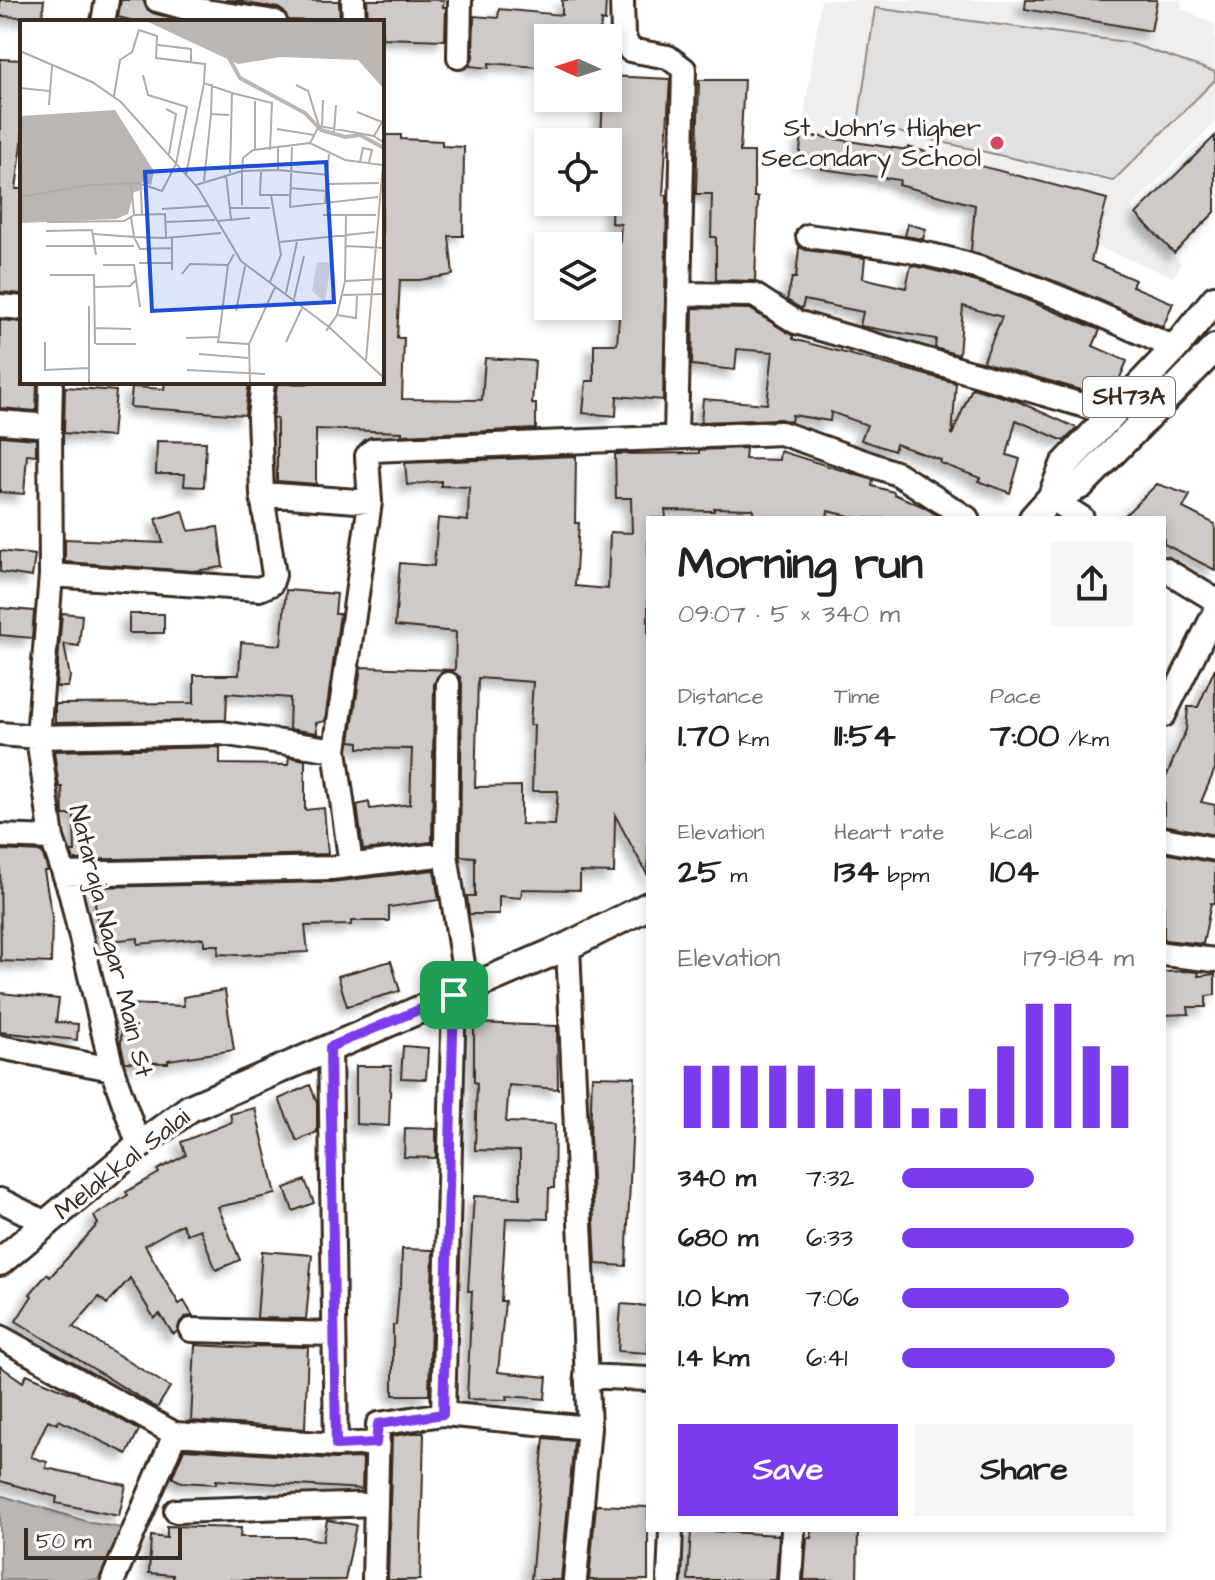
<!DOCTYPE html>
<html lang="en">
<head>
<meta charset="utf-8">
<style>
	:root { --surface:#fff; --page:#f6f6f6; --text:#222; --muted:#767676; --accent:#7c3aed }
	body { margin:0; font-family:"Architects Daughter",sans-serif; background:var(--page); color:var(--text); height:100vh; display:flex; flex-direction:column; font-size:30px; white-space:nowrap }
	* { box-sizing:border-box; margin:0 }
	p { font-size:26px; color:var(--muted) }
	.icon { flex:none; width:44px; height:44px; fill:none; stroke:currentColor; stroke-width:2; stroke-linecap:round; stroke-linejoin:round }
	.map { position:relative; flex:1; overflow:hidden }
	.side { position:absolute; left:646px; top:516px; width:520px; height:1016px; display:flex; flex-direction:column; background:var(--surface); border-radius:0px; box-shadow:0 4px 12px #0003 }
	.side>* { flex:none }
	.needle { width:52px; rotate:273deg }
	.fabs { position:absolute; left:534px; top:24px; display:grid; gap:16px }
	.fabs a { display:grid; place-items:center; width:88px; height:88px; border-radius:0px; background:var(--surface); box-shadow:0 4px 12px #0003; font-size:40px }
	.scale { position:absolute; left:24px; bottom:20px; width:158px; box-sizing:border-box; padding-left:8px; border:4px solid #3b2a1e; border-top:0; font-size:22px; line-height:28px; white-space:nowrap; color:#3b2a1e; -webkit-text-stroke:6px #fff; paint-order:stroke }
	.pin { position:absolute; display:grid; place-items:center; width:68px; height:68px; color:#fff; margin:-34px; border-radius:16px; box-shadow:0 4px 12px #0006 }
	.round { display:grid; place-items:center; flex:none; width:84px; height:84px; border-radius:0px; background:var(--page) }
	.summary { display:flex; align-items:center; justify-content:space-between; height:136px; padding:0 32px }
	h1 { font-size:44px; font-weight:700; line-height:60px }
	.stats { display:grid; grid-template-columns:repeat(3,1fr); gap:12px; height:136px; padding:8px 32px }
	.stats div { display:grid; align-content:center }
	.stats b { font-size:34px; font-weight:700 }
	.stats small { font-size:22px; font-weight:400 }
	.stats p { font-size:22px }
	.chart { height:224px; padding:16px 32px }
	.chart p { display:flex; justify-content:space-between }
	.chart svg { width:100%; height:144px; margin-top:8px; stroke:var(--accent); stroke-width:6 }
	.action { display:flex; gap:16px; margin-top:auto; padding:16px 32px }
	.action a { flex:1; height:92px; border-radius:0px; background:var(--accent); color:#fff; font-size:32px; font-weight:700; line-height:92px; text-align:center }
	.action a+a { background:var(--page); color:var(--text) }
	ul { padding:0 32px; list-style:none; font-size:26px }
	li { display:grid; grid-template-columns:128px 96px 1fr; align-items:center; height:60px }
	li i { height:20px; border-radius:10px; background:var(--accent) }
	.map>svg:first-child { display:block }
	.built { fill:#f1efee }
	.green { fill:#e2e0de; stroke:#8e857e; stroke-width:2 }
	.water { fill:#bcb6b3; stroke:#887e77; stroke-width:2 }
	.building { fill:#cfcac7; stroke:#3b2a1e; stroke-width:2; fill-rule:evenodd; filter:url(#shadow) }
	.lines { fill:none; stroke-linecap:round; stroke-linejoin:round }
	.minor-casing { stroke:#3b2a1e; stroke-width:28 }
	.major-casing { stroke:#3b2a1e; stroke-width:32 }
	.minor { stroke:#fff; stroke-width:22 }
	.major { stroke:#fff; stroke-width:26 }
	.route-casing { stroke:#fff; stroke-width:16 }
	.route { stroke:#7c3aed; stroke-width:10 }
	.poi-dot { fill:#d1495b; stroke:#fff; stroke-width:3 }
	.labels { text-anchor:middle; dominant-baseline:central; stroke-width:7; stroke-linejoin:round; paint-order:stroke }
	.shield { fill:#fff; stroke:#766a62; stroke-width:2 }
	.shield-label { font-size:24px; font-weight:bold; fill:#3b2a1e }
	.poi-label { font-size:26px; fill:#3b2a1e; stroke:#fff; text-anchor:end }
	.street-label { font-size:26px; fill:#3b2a1e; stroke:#fff }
	.inset-river { fill:none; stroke:#bcb6b3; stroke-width:4 }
	.inset-road { fill:none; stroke:#b1aaa5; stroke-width:2 }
	.view { fill:#1d4ed8; fill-opacity:0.15; stroke:#1d4ed8; stroke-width:4 }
	.inset-edge { fill:none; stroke:#3b2a1e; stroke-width:4 }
</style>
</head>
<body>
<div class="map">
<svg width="1215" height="1580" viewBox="0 0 1215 1580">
	<defs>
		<filter id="shadow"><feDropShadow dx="-7" dy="7" stdDeviation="4" flood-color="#0004"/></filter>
	</defs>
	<rect width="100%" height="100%" fill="#fff"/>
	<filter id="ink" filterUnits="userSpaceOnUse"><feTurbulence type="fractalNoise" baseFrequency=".0125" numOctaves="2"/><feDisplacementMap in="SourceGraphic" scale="16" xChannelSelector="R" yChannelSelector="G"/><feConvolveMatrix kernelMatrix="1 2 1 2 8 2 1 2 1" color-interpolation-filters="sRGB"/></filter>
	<g filter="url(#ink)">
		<path class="built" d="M821,0h360l1,9 33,15v98l-84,86 51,56 -9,13 -82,-33 -294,-80z"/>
		<path class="green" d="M875,8l251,34 89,30v8l-102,101 -255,-58z"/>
		<path class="water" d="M3,1496l89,27 30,5 -24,52h-98v-82z"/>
		<path class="building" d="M0,0h44l-2,18 -42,-2z
			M121,0h22l4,9 6,4 32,9h-47l-20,-5z
			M225,0l114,1 1,21 -52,-2 -4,-8 -6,-4z
			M367,0h77l-1,7h3l-1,33 -63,-2v-16h-14z
			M562,0h44l-1,21 -4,-1 -1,18h-52v20l-10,-1 -1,10 -48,-4v5l-20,-2 4,-9 1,-41 24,2 1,-9 63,6z
			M1026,0h131l-6,31 -126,-22z
			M0,59l22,1v84l-6,45h6v105l-22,-2z
			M608,76l62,3 -7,116h4l-4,205 -46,-4 -1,20 -33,-3 3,-32h8v-37h23l3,-39h-5l6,-81 -10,-1 2,-51 -5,-1v-29h-6l-1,-4 2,-40h5z
			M699,80h45l-4,72h14v45h4l-3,84 -39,-1v-43h-5l1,-43h-16z
			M802,134l106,16v-3l199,52 -16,62 44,19 -3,6 41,17 -10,24 -103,-44 -89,-32 4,-46 -76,-20 1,-5 -78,-11 1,-5 -24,-4z
			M382,135h19v4l41,2v5l22,1 -1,89h-14l4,39 -34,5h-19l-3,58h7l-2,61 80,1 3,-42 50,3 -3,43h4v25l-134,6v-3l-86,-3v55l-39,-3v-62l-4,-1 4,-34 105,-2z
			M1215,136v76l-41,41 -38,-39z
			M908,224l18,5 -3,10 -18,-3z
			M799,247l7,3 59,8 -2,20 43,10 5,-23 46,11 45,14 98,40 -7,16 34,15 -8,19 -4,-2 -9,19 -123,-35 19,-45 -39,-11 -4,49 -24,-7 1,-9 -76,-13 3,-14 -59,-12 -2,9 -15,-9 5,-22h4z
			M693,308l57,1 43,27v3l163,44 -4,52 20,-47 45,13 60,27 -13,13 -48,-21 -9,35 13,4 -10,34 -32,-12 2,-3 -40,-15 1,-3 -45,-16 -2,7 -33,-11 6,-15 -36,-13 -1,9 -38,-6 -1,7 -11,-3 -79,3 2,-23 64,5 6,-52 -36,-3 -2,21 -43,-5z
			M0,320l22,2v62l15,1 -1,26 -36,-3z
			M165,382h84l-4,33 -115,-8 2,-20 32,2z
			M65,387l51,4 -4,46 -48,-4z
			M0,436l36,3v16l-9,-1 -3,40 -24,-2z
			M157,441l49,1 -2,45 -20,-1 1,-12h-29z
			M746,448l-1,11 34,1 1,-9 93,29 -1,6 22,6v2l30,13 17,11h-82l-31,-7 -1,7h-74v-9l-39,-1v3l-49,-1 1,8h-18v358l-33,-61 -1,58 -34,-1v18l-58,-1 -1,9 -22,-2v18h-30l-2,-18h8v-39l-14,-1 -1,-3 2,-169 -2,-7 -11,-7 -8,2 -7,12 -2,158 -69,8 -6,-45 12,-3 1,7 40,-5 2,-55 -53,-1v-6l-9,-1 11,-74 94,3 1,-38 -61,-6 5,-63 34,3 4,-48 30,3 1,-34 -28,-1v-5l-34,4 -2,-22 171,-7 -1,67h4l-4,63 33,3 2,-57 22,1 -1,-35h-15l-1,-44 84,-1v-3zM478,678l55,4 -3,43h4l-2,66h26l-3,34 -34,-1v-38l-46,1z
			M1157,484l33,11 -7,13 32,16v46l-51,-26v-26h-42z
			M183,511l6,20 29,-4 5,40 -30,4 -128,-9v-23l98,4 -7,-24z
			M0,551l35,4 -3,22 -32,-5z
			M286,590l51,4 -2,20h5l-15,107 -9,2 1,10 -28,-4 1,-31 -63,-5 -1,27 -171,3v-19l139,-1v-28h45l2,-33 40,3z
			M0,608l34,3 -2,27 -32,-3z
			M62,613l20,2 -3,31 -15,-2 6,33 -2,10h-12z
			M129,614h35v19h-35z
			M1215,668v101l-14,33 14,3v30l-51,-10v-43l22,-52 2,-23h10z
			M220,747v17l68,1 1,-8 16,3v50l19,-2 4,46 -254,6 -3,-8h4l-1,-37h-11l-1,-28h-3l-5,-36z
			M0,850l42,2 6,19h-4l8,45 -1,47 -50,-2z
			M1164,853l51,10v41l-4,-1 -8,41 -39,-4z
			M434,870l5,30 -50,7v14h-38v4l-46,1 3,26 -69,3 -21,-1 1,-9h-15v-7l-66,6v-6l-38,4 -7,-55 238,-5z
			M391,961l9,30 -53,15 -9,-30z
			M1186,971l13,1 -1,4 17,-2v21l-9,1v11h-18l1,7 -25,1v-43z
			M225,990l9,60 -66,10v3l-43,-1 -4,-17 1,-41 62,2 -1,-9z
			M0,993l59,6 -3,23 22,2 -1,16 -77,-8z
			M474,1023l83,3 1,63 -49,-4 -3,37 49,2 -1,64h-5l-1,31 -42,-1 -5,83h4l-7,71 49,5 -2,22 -38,-3v4l-40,-1 5,-108h-4l6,-95 46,2v-47l-45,-1 2,-67 -3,-1z
			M403,1046l25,2 -2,31 -25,-1z
			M356,1066h35l-2,60 -33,-2z
			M592,1076l43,1 -9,189 -30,-2 -6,-127z
			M310,1085l7,17v30l-20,9 -18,-42z
			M255,1108l21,86 -58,13 22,53 -24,10 -16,-41 -13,5 -5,-10 -37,21 34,59 5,-3 9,15 -8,1 -5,5 -3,10 -4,2 -13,-20 -6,4 -24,-40 -23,26 -8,-7 -26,30 97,60 -13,21 -141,-87 16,-25 -2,-2 17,-20 3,3 48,-53 -4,-8 34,-21 -2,-3 33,-19 -2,-3 29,-15 -5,-13 51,-20 -2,-8z
			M405,1128l31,1v29l-32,-1z
			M305,1180l9,23 -21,8 -8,-23z
			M402,1249l31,1 -4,145h-36v-70h3l3,-37h2z
			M262,1251l50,4 -6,64 -49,-1z
			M621,1304l27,2v47l-30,-2z
			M195,1345l59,3 1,-2 53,1 -3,82 -114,-8z
			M0,1366l23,16 4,-8 55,24 57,32 -12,24 -68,-34 -2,4 -9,-4 -17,37 16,5 -1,6 80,17 -7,31 -63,-13 1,-6 -57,-16z
			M413,1433h11l-4,147h-32l4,-144z
			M544,1438l30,3 -13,139h-30z
			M184,1449l151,10 28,-1 -1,31 -146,-9v4l-35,-2 -8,-4v-3z
			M596,1505l52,2v73h-59z
			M327,1520l29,5 -11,55h-172v-5l-24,-2 2,-37 16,2v-12l74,2 -1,9h62l21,4z
			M691,1530l88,5 -3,45h-88z
			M811,1530h47l-1,50h-53l3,-42h4z"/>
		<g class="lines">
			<defs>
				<path id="minor" d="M157,0l29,8 89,14
					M353,0l1,22
					M622,0l1,36 7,14 38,7 16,12 -8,368
					M103,22l4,-22
					M459,57l1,-57
					M808,236c58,8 118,14 174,33 66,21 129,51 193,79
					M678,294l76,1 42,27 317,92
					M0,306l22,2
					M263,382l-4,35 3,77 108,8 -3,-46 6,-6 408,-17 117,41 69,44
					M0,422l50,4 1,-44
					M50,426l1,149 -13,162 183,-4 114,17
					M1051,498l31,20
					M1164,569l51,31
					M51,575l208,14 12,-5 3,-9 -12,-81
					M448,684l-2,170 21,136
					M1164,715l51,-103
					M0,734l38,3 14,101 18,53 42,178 27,77
					M0,836l52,2
					M1164,839l51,10
					M351,865l-16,-115 35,-248
					M64,874l267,-6 115,-14
					M1164,954l51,6
					M0,1047l112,22
					M330,1047l6,398
					M0,1200l46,23
					M191,1330l142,4
					M0,1337l175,97 -62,146
					M586,1376l62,3
					M443,1414l11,-419
					M175,1434l161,11 40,-2
					M176,1511l199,-7
					M374,1580l4,-156 65,-10 146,14 -21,-482
					M575,1580l14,-152
					M669,1580l2,-50
					M790,1580l3,-50"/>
				<path id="major" d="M1051,498l30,-13 134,-137
					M1033,518l18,-20 13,-33 111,-117 40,-49
					M0,1262l139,-116 51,-38 378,-162 80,-40"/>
			</defs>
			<use href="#minor" class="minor-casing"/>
			<use href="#major" class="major-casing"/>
			<use href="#minor" class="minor"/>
			<use href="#major" class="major"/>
		</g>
	</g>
	<g class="lines" filter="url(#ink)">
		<defs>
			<path id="route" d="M454,995l-11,419 -65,10 -2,19 -40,2 -6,-398z"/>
		</defs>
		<use href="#route" class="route-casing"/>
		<use href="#route" class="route"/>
	</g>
	<circle class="poi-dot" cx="997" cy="143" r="8"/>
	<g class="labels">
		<rect class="shield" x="1083" y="377" width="92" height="40" rx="6"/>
		<g class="shield-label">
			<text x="1129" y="397">SH73A</text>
		</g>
		<g class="poi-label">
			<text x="981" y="128">St. John's Higher<tspan x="981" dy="30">Secondary School</tspan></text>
		</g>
		<g class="street-label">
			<text transform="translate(111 941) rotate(76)">Nataraja Nagar Main St</text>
			<text transform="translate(122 1164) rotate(-38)">Melakkal Salai</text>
		</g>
	</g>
	<g transform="translate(20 20)">
		<rect width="364" height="364" fill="#fff"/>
		<path d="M297,242l14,1 -6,40 -13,-12z" fill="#e2e0de"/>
		<path d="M126,1h238v68l-26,-29 -77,-3 -43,7zM95,90l39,61 -3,14 -10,-3 2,8 -9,2 -6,22 -12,5 -96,4v-107z" fill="#bcb6b3"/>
		<path class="inset-river" d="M209,38l11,20 65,35 16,17 24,7 15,-2 24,13"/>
		<path class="inset-road" d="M138,25l33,4v13M0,31l72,31 29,20 77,86 43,73 88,66 55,51M192,64l-1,30 18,1M276,65l12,6 11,35M0,68l29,3M94,76l6,-36 12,-8 7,-22 18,6 -1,22 49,6 -1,19M235,81v49M29,85l3,-39M146,89l10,5 -7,40M337,92l25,10 -8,14 10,7M302,107l1,-27M257,109l37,6M314,112l2,-27M290,123l9,-17 55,10M272,127l-2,60 88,-10M258,128v22l51,5M340,142l3,-14 9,2 -3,12M241,151l-1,24h11M210,153l2,-80 40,10 -2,47M166,155l18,-92 28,10M206,155l5,44M184,161l7,-67M307,164l52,-1M176,165l46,-14 1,-13 10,-8 57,-7 35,17 38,5 -17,195M270,168l36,3M121,171l1,24M0,177l70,-12 48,-2 24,8 14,-27 11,-57 -39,-12 -5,-20M305,183l4,-49M222,185v-34l36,-1M209,188h41M142,189l46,-3M115,195l30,-1 1,24 55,-5M303,195h53M111,197l3,20 32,1M198,201l32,-3M27,202l77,-1 10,-6 -3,-31M146,202l49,-2M26,211l46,-1 4,25M74,214l40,3 6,12 32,-1M260,222l95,-10M26,226h88M326,226l38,2M119,243h33M83,245h31l6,42M152,250v-32M162,254l8,-10 38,1M30,255h44l1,69M326,261l38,-2M250,262l11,-27 -10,-60h18M74,267l36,-1 6,-6M266,273l11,-51M323,275l41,-1M274,279l10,-43M216,291l9,-45M317,295l19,3 1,-23M74,308l37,1M306,311l11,-16 8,-34 1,-67M199,317l-1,5 31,2M166,318l33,-1 9,-72 6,-11M25,322v28l44,-2M266,322l16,-34M76,324h40M179,334l49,4M167,350l78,4M69,363v-77M230,363l-1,-39 26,-57"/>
		<path class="view" d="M306,142l8,140 -182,9 -7,-139z"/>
		<rect width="364" height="364" class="inset-edge"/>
	</g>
</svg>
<div class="fabs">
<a><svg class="needle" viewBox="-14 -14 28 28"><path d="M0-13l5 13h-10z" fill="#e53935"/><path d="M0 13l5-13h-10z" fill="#767676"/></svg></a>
<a><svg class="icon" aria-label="locate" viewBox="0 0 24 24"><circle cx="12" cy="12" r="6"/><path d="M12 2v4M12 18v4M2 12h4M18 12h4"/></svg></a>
<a><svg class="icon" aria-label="layers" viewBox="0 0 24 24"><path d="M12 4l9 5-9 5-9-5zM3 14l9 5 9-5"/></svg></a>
</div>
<div class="scale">50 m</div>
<div class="pin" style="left:454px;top:995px;background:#1e9e55"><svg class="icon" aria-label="arrive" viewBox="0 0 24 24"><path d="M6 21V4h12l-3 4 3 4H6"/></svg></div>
<section class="side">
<div class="summary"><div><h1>Morning run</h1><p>09:07 · 5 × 340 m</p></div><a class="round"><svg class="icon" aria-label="share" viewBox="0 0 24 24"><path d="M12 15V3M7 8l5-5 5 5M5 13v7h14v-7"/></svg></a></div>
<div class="stats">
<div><p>Distance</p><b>1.70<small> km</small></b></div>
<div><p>Time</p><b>11:54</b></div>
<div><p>Pace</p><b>7:00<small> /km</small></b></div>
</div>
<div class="stats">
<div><p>Elevation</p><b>25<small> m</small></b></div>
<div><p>Heart rate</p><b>134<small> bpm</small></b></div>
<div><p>kcal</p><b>104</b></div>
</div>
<div class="chart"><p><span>Elevation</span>179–184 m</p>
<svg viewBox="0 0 160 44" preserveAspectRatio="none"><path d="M5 44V25M15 44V25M25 44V25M35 44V25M45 44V25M55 44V32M65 44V32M75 44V32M85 44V38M95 44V38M105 44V32M115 44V19M125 44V6M135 44V6M145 44V19M155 44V25"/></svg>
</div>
<ul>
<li><b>340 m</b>7:32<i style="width:57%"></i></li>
<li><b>680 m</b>6:33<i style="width:100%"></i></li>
<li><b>1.0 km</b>7:06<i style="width:72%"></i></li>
<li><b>1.4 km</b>6:41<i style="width:92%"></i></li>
</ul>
<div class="action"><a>Save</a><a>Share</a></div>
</section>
</div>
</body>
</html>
